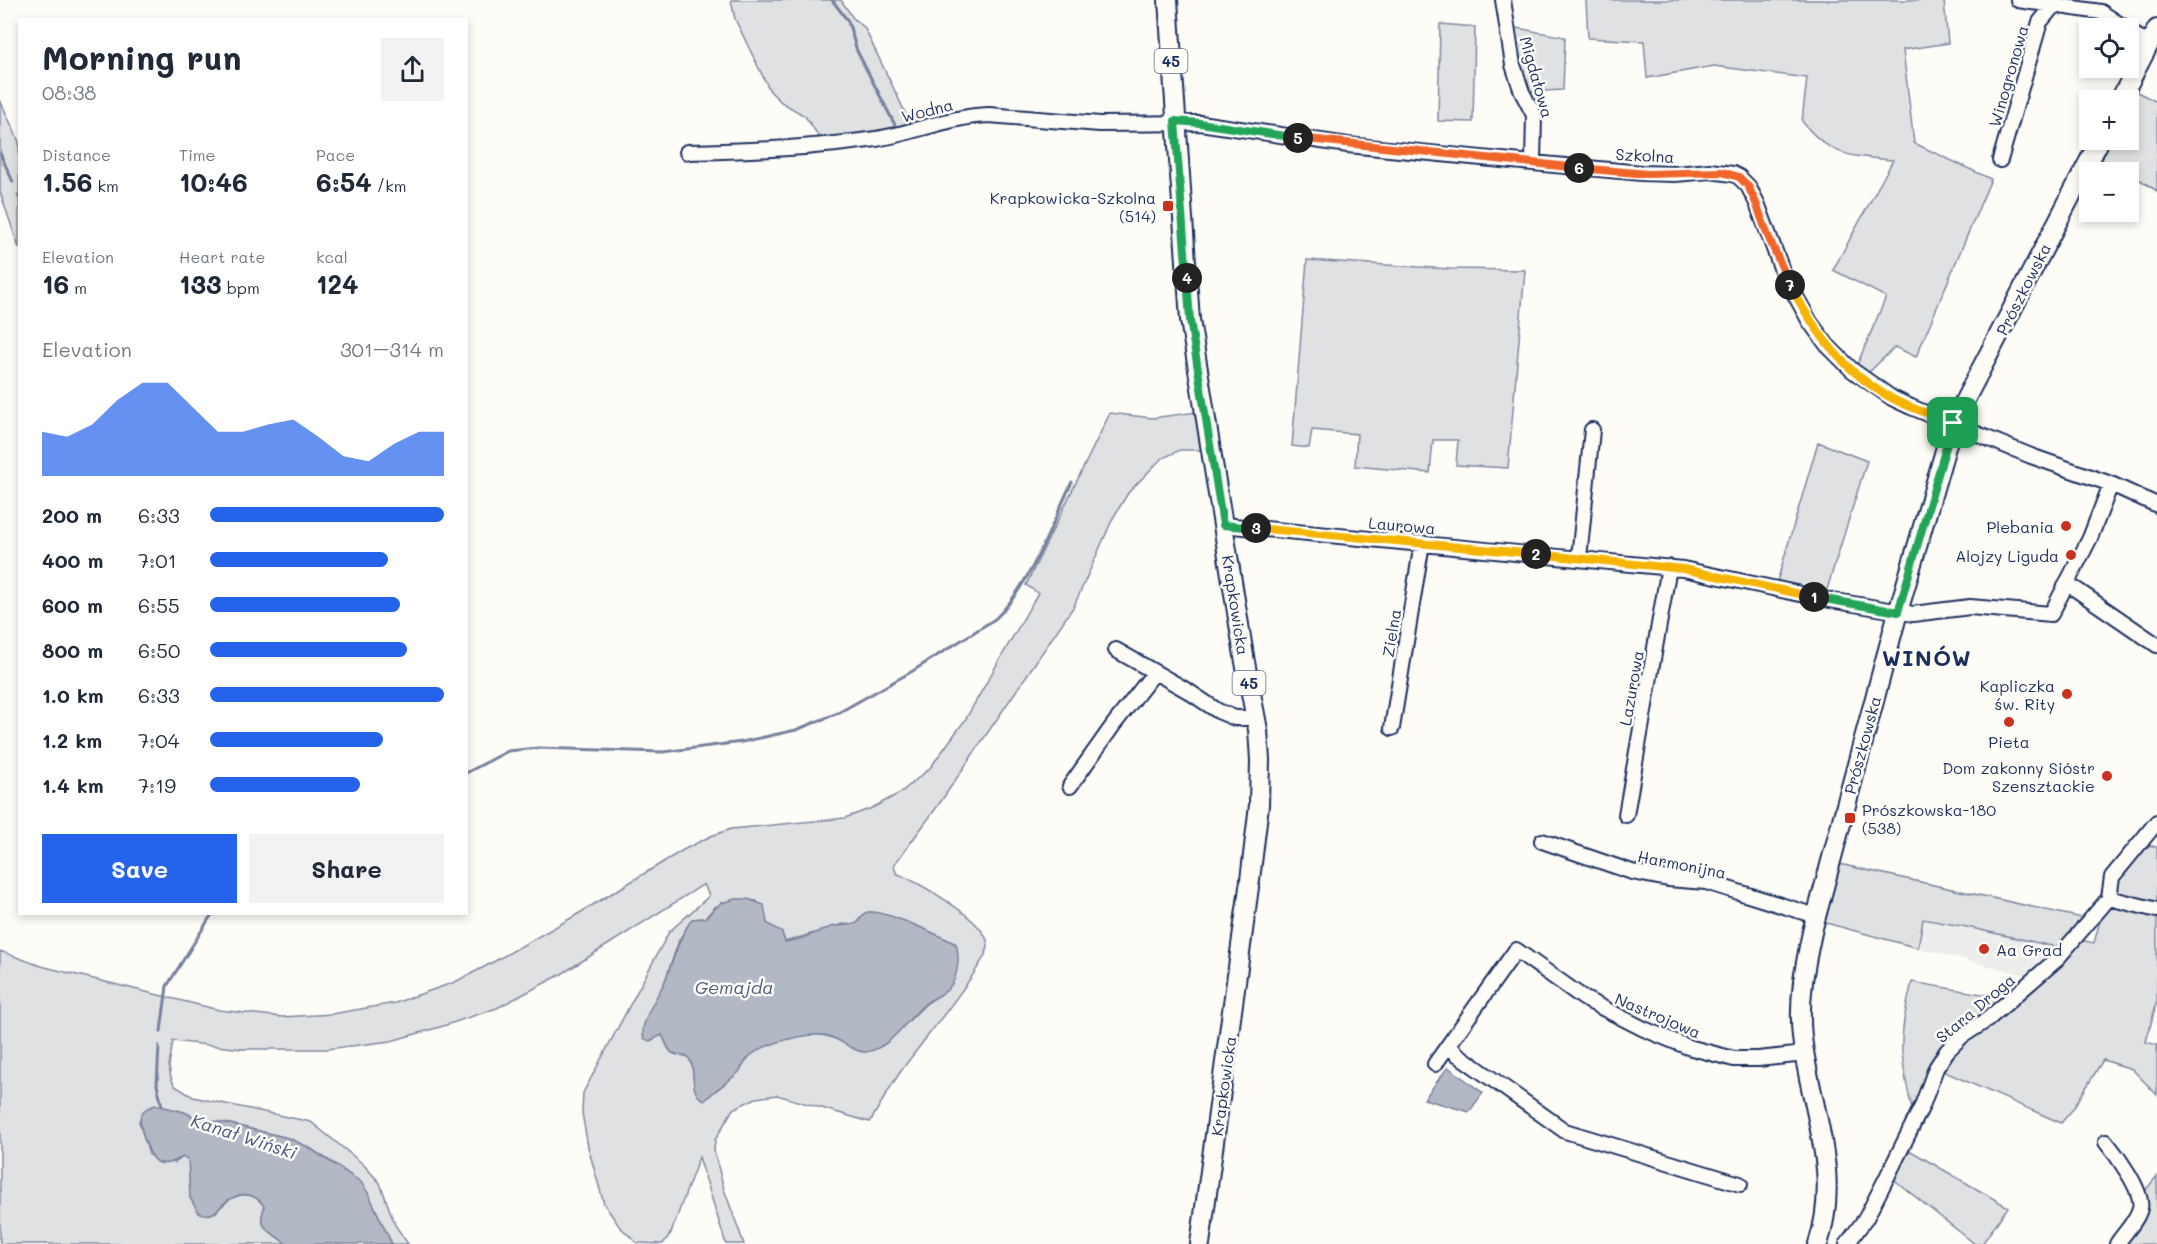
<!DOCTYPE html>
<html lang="en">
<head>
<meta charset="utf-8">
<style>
	:root { --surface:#fff; --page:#f2f2f3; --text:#1f2937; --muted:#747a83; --accent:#2563eb }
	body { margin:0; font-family:Mali,sans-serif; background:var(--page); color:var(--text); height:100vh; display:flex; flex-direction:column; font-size:22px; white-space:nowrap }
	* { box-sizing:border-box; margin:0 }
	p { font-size:20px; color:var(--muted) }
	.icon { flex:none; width:33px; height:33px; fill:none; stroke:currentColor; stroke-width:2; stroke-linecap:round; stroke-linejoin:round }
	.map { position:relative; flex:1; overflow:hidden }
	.side { position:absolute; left:18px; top:18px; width:450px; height:897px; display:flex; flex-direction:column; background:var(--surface); border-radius:0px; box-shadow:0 3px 9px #0003 }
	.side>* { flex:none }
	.fabs { position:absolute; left:2079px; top:18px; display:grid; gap:12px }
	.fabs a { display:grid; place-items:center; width:60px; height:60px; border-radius:0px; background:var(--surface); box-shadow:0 3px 9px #0003; font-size:30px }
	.pin { position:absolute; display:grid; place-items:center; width:51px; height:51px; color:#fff; margin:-26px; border-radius:12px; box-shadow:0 3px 9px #0006 }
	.km { position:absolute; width:30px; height:30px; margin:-15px; border-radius:50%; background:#222; color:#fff; font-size:16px; line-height:30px; text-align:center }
	.round { display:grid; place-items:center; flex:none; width:63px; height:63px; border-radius:0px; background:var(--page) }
	.summary { display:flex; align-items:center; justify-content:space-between; height:102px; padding:0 24px }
	h1 { font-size:33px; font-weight:700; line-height:45px }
	.stats { display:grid; grid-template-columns:repeat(3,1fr); gap:9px; height:102px; padding:6px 24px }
	.stats div { display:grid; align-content:center }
	.stats b { font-size:26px; font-weight:700 }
	.stats small { font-size:16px; font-weight:400 }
	.stats p { font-size:16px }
	.chart { height:168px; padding:12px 24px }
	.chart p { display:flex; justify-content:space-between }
	.chart svg { width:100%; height:108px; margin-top:6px; fill:var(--accent); opacity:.7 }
	.primary-button { display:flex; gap:12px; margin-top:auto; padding:12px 24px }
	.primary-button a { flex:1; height:69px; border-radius:0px; background:var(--accent); color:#fff; font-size:24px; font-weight:700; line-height:69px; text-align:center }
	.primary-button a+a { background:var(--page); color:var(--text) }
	ul { padding:0 24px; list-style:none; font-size:20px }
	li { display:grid; grid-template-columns:96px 72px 1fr; align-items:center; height:45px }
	li i { height:15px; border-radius:8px; background:var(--accent) }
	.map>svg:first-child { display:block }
	.built { fill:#edeeec }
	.green { fill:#e0e1e3; stroke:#7e88a0; stroke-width:1.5; fill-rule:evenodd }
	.water { fill:#b3b8c5; stroke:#76819c; stroke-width:1.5 }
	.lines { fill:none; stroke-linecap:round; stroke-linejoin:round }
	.stream { stroke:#76819c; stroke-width:3 }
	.minor-casing { stroke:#1b2f5e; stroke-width:18 }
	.major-casing { stroke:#1b2f5e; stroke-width:22 }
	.minor { stroke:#fdfcf7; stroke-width:14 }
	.major { stroke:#fdfcf7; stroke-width:18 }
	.split-1-casing { stroke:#fff; stroke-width:12 }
	.split-2-casing { stroke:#fff; stroke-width:12 }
	.split-3-casing { stroke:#fff; stroke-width:12 }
	.split-4-casing { stroke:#fff; stroke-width:12 }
	.split-5-casing { stroke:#fff; stroke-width:12 }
	.split-6-casing { stroke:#fff; stroke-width:12 }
	.split-7-casing { stroke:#fff; stroke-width:12 }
	.split-8-casing { stroke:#fff; stroke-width:12 }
	.split-1 { stroke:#22a559; stroke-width:8 }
	.split-2 { stroke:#f5b400; stroke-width:8 }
	.split-3 { stroke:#f5b400; stroke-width:8 }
	.split-4 { stroke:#22a559; stroke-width:8 }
	.split-5 { stroke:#22a559; stroke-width:8 }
	.split-6 { stroke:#f0652b; stroke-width:8 }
	.split-7 { stroke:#f0652b; stroke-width:8 }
	.split-8 { stroke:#f5b400; stroke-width:8 }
	.poi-dot { fill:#c8321e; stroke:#fdfcf7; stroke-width:2 }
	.labels { text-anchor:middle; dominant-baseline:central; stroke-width:5; stroke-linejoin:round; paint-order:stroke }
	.shield { fill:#fdfcf7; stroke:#5f6c8c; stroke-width:1.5 }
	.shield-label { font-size:15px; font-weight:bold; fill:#1b2f5e }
	.street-label { font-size:16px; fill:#1b2f5e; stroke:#fdfcf7 }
	.poi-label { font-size:16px; fill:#1b2f5e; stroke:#fdfcf7; text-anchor:end }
	.water-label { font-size:18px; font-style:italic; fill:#49587d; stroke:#fdfcf7 }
	.district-label { font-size:22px; font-weight:bold; letter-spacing:1.5px; fill:#1b2f5e; stroke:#fdfcf7 }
</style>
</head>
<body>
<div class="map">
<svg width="2157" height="1244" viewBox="0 0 2157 1244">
	<rect width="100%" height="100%" fill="#fdfcf7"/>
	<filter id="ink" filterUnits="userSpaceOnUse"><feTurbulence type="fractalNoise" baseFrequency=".0167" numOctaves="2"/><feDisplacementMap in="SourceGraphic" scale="12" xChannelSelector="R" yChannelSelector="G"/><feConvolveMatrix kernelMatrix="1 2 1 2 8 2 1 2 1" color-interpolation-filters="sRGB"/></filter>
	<g filter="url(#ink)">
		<path class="built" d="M1923,919l44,7 98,23 -28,29 -119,-30z"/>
		<path class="green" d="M731,0h110l12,18 11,9 50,104 -90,13 -19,-28 -24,-14 -11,-11 -35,-72z
			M1586,0h358l4,43 -45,7 11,93 77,36 -75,178 -21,-10 -32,31 -9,-6 32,-75 -53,-27 60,-110c-43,-4 -63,-3 -91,-39l5,-43 -93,-12 -67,12 -3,-37 -56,-3z
			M1440,24l35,3 -2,95 -35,-1z
			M1506,26l59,11 -2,53 -41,2z
			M2127,87l30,15v89l-29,-19 -26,-12 7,-20h19z
			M0,100l19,42v106l-19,-56z
			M1307,260l143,9 75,1 -17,198 -52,-3 2,-25h-25l-3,33 -75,-7 2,-32 -45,-4 -3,18 -17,-2z
			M1205,411l6,39h-31l-19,9 -33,34 -15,25 -39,88 -137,201 -43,58 2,8c21,9 92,47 92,73 0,16 -73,105 -87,125 -11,16 -21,34 -31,51l-93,-27 -21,3 -23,11 -18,31 -1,11 10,38 20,55h-18l-27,-87 -28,76 -8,11 -26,-1 -18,-17 -15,-22 -16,-57 -6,-34 1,-20 86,-161 40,-36 -5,-12 -144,91 -63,33 -57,19 -49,14 -64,8h-84l-70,-8 -4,25 2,12 4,8 18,11 118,25 52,42 17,19 15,42 13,19h-16l-24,-51 -27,-25 -33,-21 -20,-9 -58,-14 -34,-6 -12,-6 -28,-7 -17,16 10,34 26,8 8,-6 6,2 1,39 25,15c14,-16 34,-28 49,-7 0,4 -3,10 -2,14 1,10 17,17 24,24h-286v-293l41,15 178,44 63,7 50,-3 63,-11 60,-21 31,-16 87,-49 110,-67 28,-14 20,-7 114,-11 27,-10 28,-15 30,-25 35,-48 73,-127 -12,-8 84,-172 42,5zM736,899l21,2 10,22 15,10 3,9 58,-18 10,1 5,-2 2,-5 9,-6c31,5 59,18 87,32l-7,44 -23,16 -40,39c-32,18 -36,-4 -65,-8 -17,-3 -57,9 -70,20 -6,5 -8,13 -14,18 -10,10 -22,17 -32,27l-12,-23 -1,-16 -5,-5c-20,-1 -17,-5 -25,-21l-6,2 -11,-15 20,-41 14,-41 13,-21 13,-1 10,-11z
			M1818,442l49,19 -43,138 -49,-10z
			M2139,843l18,4v154l-11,41 11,3v50l-25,-26 -29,-9 -30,49 -12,14 -125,-55 -21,53c-6,-23 -11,-46 -13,-70 -1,-23 5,-47 10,-69l99,17 54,-50 -98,-22 -44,-8 -5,29 -103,-28 15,-58 261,58 -17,19 20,4 18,-66z
			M1902,1146l106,61 -26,37h-7l-87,-69z
			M2157,1176v68h-40l22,-46z"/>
		<path class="water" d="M736,899h12l16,6 3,18 15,10 3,9c17,-1 33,-11 49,-16 6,-1 19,0 23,-3 5,-3 4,-11 12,-11 19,-1 69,23 87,32 4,12 2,34 -7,44 -6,7 -16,10 -23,15 -19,15 -34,45 -60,49 -12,1 -26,-13 -37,-16 -19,-5 -64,7 -79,20 -5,4 -8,13 -13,18 -11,9 -22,16 -32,26 -19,-6 -6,-32 -18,-44 -20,-1 -16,-5 -25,-21l-12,6c-4,-2 -6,-1 -7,-6 -2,-16 17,-42 23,-56 8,-21 13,-42 26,-60l13,-1 16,-15z
			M1448,1067l35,26 -14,19 -45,-13z
			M156,1105l28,7 12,6 34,6 58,14 20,9 53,35 7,11 24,51h-106c-7,-7 -23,-14 -24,-24 -1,-4 2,-10 2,-14 -11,-16 -27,-14 -41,-2 -3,3 -6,8 -10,9 -5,3 -9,1 -14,0l-9,-15 -2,-39 -5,-2c-25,14 -31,5 -39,-19 -2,-8 -6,-16 -3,-23 3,-7 9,-8 15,-10z"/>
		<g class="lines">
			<path class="stream" d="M832,0l16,21 9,30 38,74
				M0,153l13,29
				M18,195l2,4
				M466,773l42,-22 30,-3 125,4 79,-10 54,-12 42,-17 73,-41 84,-53c35,-33 56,-94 77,-137
				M161,1031l6,-45 45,-72
				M159,1046l-2,39 5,21"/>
			<defs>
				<path id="minor" d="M1503,0l10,65 9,27 12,23 -1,48
					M2018,0l83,12 24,16
					M2128,31l21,13
					M687,152c63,-1 127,-4 189,-13 38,-6 75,-23 113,-24l111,9 100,-1 148,22 185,18 109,10 33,1 35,-3 23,3 6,3 9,9 9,17 26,70 27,49 17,23 25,25 40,28 19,9 120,49 80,28 46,21
					M2000,160l40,-138 14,-17
					M1223,525l460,44 141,30 89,15 57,-7 81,7 39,-76 21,-54
					M1579,558l13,-128
					M2068,584l89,61
					M1116,650l72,41 30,20 17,7h21
					M1392,728l30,-185
					M1070,786l44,-62 40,-51
					M1626,815l43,-248
					M1542,841l90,31 36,7 38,3 110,34
					M2109,898l48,12
					M1450,1043l2,6 5,5 108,77 175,53
					M1435,1064l81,-114 69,49 59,30 44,18 46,12h24l47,-5
					M2106,1142c10,12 38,50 34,66 -3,13 -16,25 -23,36
					M1847,1244l19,-26 22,-43 34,-69 14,-38 11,-17 15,-15 25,-16 69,-60 53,-62 3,-21 45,-55"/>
				<path id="major" d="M1168,0l22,320 55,342 13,68 2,30 -1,45 -9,75 -50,364
					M2120,100l37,-71
					M1818,1244c24,-73 -8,-136 -16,-207 -4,-38 3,-73 11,-109l85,-316 55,-189 147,-283"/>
			</defs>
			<use href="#minor" class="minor-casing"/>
			<use href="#major" class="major-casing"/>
			<use href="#minor" class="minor"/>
			<use href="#major" class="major"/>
		</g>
	</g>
	<g class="lines" filter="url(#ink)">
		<defs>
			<path id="split-1" d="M1814,597l84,15 55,-189"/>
			<path id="split-2" d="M1536,554l147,15 131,28"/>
			<path id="split-3" d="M1256,528l280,26"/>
			<path id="split-4" d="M1187,278l3,42 33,205 33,3"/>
			<path id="split-5" d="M1187,278l-12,-157 25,2 98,15"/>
			<path id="split-6" d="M1298,138l281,30"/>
			<path id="split-7" d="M1579,168l69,6 74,-2 17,5 9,9 8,17 12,33 22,49"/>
			<path id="split-8" d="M1790,285c26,48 53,87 103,114 19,10 40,16 60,24"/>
		</defs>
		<use href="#split-1" class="split-1-casing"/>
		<use href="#split-2" class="split-2-casing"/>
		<use href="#split-3" class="split-3-casing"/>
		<use href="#split-4" class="split-4-casing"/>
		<use href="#split-5" class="split-5-casing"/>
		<use href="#split-6" class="split-6-casing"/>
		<use href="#split-7" class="split-7-casing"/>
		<use href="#split-8" class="split-8-casing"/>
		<use href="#split-1" class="split-1"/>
		<use href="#split-2" class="split-2"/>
		<use href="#split-3" class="split-3"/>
		<use href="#split-4" class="split-4"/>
		<use href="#split-5" class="split-5"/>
		<use href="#split-6" class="split-6"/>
		<use href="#split-7" class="split-7"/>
		<use href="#split-8" class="split-8"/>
	</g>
	<g class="poi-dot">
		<rect x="1162" y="200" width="12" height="12" rx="3"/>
		<circle cx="2066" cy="526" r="6"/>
		<circle cx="2071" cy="555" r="6"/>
		<circle cx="2067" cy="694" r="6"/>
		<circle cx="2009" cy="722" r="6"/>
		<circle cx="2107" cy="776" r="6"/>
		<rect x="1844" y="812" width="12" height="12" rx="3"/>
		<circle cx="1984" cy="949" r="6"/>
	</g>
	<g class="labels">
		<g class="shield">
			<rect x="1154.5" y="49" width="33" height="24" rx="4.5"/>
			<rect x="1232.5" y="671" width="33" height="24" rx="4.5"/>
		</g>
		<g class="shield-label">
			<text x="1171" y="61">45</text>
			<text x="1249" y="683">45</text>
		</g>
		<g class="street-label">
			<text transform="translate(2008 76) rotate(-74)">Winogronowa</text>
			<text transform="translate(1537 77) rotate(74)">Migdałowa</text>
			<text transform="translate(927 110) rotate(-14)">Wodna</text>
			<text transform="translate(1645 155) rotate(3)">Szkolna</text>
			<text transform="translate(2023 289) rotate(-63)">Prószkowska</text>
			<text transform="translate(1402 525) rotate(5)">Laurowa</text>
			<text transform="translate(1236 605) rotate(81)">Krapkowicka</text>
			<text transform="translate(1391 633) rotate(-81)">Zielna</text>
			<text transform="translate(1631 688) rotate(-80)">Lazurowa</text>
			<text transform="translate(1862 745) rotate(-75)">Prószkowska</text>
			<text transform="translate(1682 864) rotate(11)">Harmonijna</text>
			<text transform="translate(1975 1008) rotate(-40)">Stara Droga</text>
			<text transform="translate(1658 1015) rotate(23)">Nastrojowa</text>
			<text transform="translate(1223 1086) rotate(-82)">Krapkowicka</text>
		</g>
		<g class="poi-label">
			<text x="1156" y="197">Krapkowicka-Szkolna<tspan x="1156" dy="18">(514)</tspan></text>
			<text x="2054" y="526">Plebania</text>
			<text x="2059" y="555">Alojzy Liguda</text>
			<text x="2055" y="685">Kapliczka<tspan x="2055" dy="18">św. Rity</tspan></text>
			<text x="2009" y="741" text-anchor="middle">Pieta</text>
			<text x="2095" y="767">Dom zakonny Sióstr<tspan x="2095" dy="18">Szensztackie</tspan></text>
			<text x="1862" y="809" text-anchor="start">Prószkowska-180<tspan x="1862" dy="18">(538)</tspan></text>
			<text x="1996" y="949" text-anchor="start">Aa Grad</text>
		</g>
		<g class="water-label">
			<text x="734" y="987">Gemajda</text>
			<text transform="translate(244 1136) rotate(18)">Kanał Wiński</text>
		</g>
		<g class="district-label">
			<text x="1927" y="657">WINÓW</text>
		</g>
	</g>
</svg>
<div class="fabs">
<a><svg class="icon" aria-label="locate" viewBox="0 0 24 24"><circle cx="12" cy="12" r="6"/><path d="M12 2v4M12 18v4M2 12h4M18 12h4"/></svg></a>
<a>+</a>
<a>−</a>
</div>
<div class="pin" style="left:1953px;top:423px;background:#1e9e55"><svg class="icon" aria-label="arrive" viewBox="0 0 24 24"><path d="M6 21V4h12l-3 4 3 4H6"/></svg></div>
<b class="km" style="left:1814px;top:597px">1</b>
<b class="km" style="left:1536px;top:554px">2</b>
<b class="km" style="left:1256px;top:528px">3</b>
<b class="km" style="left:1187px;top:278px">4</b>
<b class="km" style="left:1298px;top:138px">5</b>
<b class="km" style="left:1579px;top:168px">6</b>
<b class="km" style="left:1790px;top:285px">7</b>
<section class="side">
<div class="summary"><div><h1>Morning run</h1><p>08:38</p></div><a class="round"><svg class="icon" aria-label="share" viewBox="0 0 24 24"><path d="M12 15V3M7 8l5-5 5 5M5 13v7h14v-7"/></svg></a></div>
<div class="stats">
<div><p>Distance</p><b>1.56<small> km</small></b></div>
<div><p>Time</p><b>10:46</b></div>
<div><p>Pace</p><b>6:54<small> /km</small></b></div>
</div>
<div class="stats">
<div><p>Elevation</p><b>16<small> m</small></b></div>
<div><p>Heart rate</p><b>133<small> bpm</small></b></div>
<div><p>kcal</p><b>124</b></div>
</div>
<div class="chart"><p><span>Elevation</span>301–314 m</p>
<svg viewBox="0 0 160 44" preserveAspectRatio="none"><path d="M0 44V26L10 28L20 23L30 13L40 6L50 6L60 16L70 26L80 26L90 23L100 21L110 28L120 36L130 38L140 31L150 26L160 26V44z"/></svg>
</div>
<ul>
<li><b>200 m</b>6:33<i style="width:100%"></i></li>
<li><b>400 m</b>7:01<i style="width:76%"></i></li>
<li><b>600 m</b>6:55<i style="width:81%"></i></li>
<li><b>800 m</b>6:50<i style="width:84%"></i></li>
<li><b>1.0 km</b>6:33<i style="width:100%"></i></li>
<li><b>1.2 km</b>7:04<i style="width:74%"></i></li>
<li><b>1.4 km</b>7:19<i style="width:64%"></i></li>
</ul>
<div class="primary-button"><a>Save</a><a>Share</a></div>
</section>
</div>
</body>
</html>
